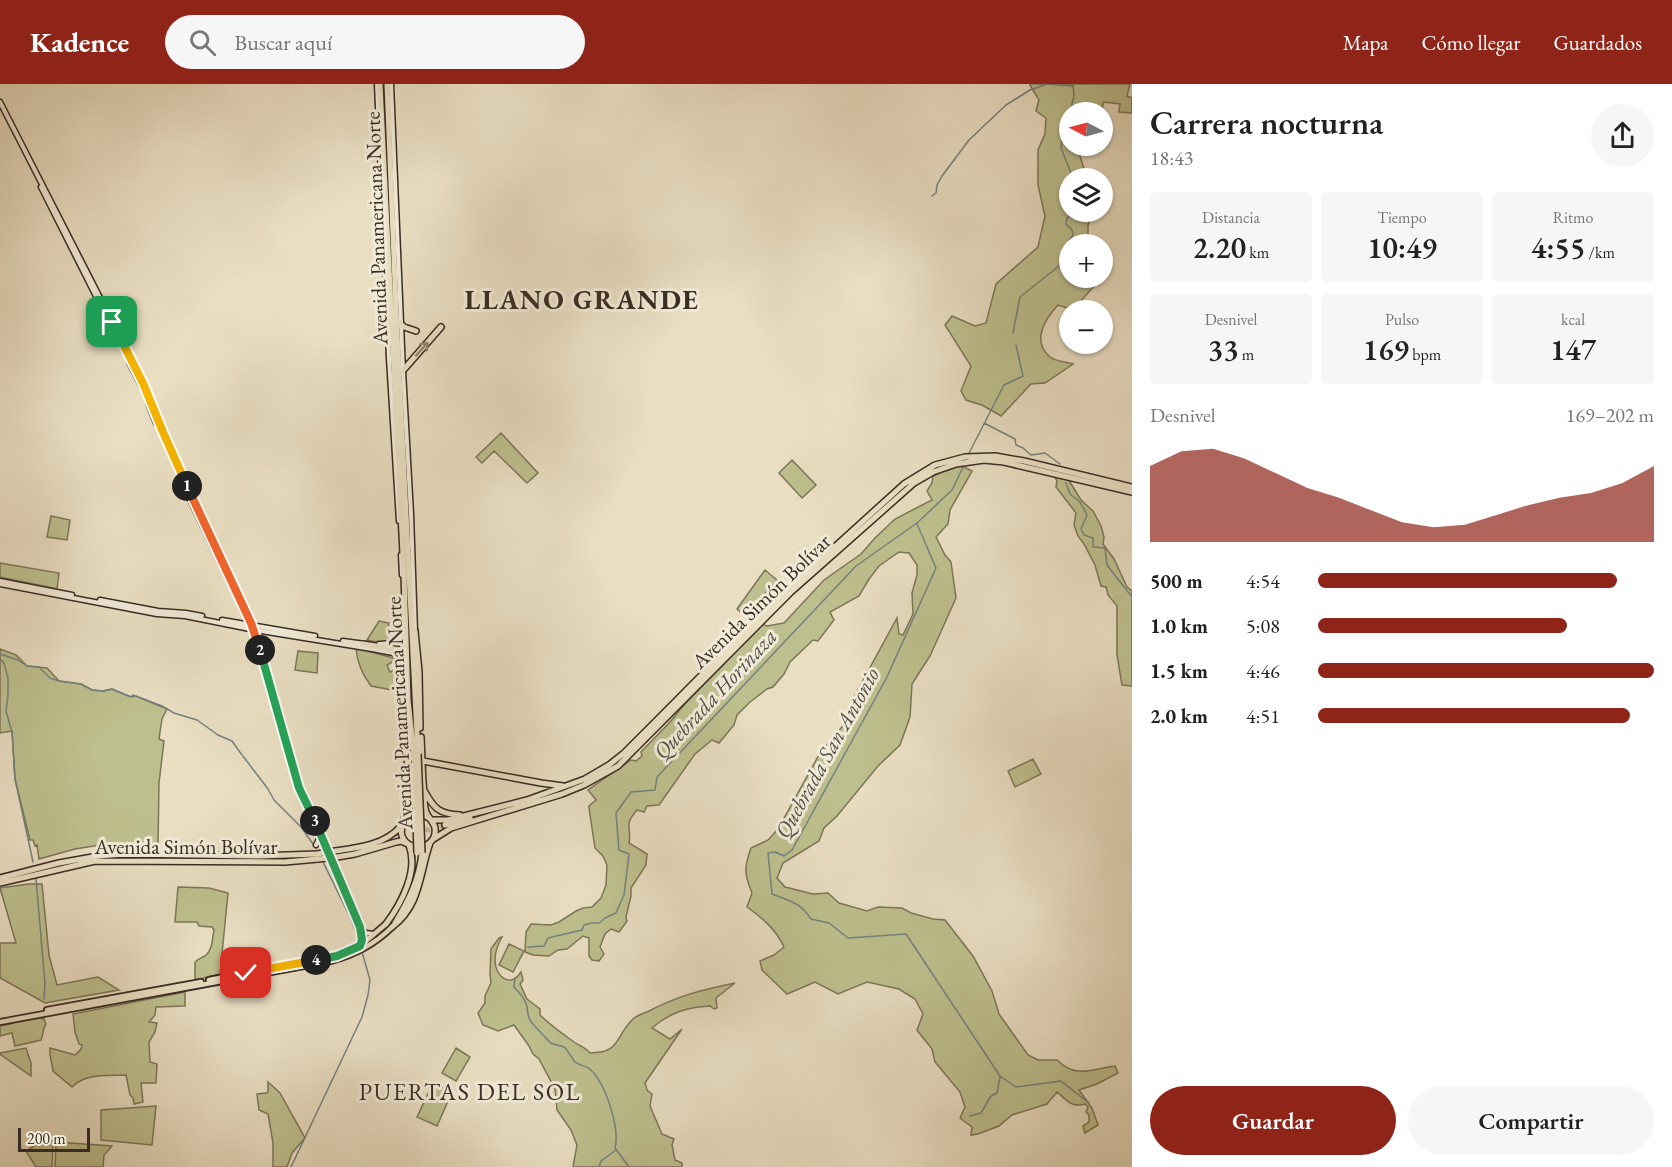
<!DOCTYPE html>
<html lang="es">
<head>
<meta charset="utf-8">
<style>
	:root { --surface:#fff; --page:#f6f6f6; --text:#222; --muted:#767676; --accent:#8f2418 }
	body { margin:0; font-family:"EB Garamond",serif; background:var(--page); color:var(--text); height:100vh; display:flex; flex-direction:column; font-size:22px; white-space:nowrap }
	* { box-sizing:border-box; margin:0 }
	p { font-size:20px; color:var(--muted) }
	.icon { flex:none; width:33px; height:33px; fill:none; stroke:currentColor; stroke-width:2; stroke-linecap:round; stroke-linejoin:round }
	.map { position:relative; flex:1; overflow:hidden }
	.sheet { display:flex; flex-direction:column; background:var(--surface); width:540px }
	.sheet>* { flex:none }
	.needle { width:39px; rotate:276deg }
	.controls { position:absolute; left:1059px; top:18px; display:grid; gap:12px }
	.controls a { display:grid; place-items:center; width:54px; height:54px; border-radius:50%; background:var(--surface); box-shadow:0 2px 4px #0004; font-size:30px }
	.scale { position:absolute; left:18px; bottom:15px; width:72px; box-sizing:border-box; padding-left:6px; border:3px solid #392c23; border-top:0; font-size:16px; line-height:21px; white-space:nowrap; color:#392c23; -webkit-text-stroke:4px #f1ead7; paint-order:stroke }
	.pin { position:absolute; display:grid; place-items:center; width:51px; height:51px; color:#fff; margin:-26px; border-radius:12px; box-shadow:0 3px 9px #0006 }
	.km { position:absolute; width:30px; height:30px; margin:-15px; border-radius:50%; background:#222; color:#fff; font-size:16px; line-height:30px; text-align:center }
	.round { display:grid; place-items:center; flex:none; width:63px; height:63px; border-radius:32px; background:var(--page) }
	.summary { display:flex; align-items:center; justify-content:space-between; height:102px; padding:0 18px }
	h1 { font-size:33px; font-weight:600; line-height:45px }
	.stats { display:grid; grid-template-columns:repeat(3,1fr); gap:9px; height:102px; padding:6px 18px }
	.stats div { display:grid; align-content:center; border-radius:6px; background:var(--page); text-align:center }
	.stats b { font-size:30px; font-weight:600 }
	.stats small { font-size:16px; font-weight:400 }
	.stats p { font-size:16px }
	.chart { height:168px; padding:12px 18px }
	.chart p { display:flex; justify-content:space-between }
	.chart svg { width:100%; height:108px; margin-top:6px; fill:var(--accent); opacity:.7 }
	.primary-button { display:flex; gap:12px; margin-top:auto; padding:12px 18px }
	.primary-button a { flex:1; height:69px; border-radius:36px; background:var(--accent); color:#fff; font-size:24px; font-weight:600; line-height:69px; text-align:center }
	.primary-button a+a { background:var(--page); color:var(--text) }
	ul { padding:0 18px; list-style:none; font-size:20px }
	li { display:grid; grid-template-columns:96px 72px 1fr; align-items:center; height:45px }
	li i { height:15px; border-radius:8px; background:var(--accent) }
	header { display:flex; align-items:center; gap:36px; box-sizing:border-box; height:84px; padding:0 30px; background:var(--accent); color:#fff }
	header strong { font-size:28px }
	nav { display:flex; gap:33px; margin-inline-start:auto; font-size:21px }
	.search { width:420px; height:54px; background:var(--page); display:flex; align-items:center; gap:15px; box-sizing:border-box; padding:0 21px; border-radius:33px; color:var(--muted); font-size:22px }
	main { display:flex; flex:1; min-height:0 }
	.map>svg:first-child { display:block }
	.green { fill:#bebf8e; stroke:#7c7658; stroke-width:1.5 }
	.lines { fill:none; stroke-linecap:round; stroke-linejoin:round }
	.stream { stroke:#73827e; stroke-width:1.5 }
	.trunk-tunnel { stroke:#c6baa2; stroke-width:5; stroke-dasharray:5 2.5; stroke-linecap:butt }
	.secondary-casing { stroke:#392c23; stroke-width:7 }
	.primary-casing { stroke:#392c23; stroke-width:8 }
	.trunk-casing { stroke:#392c23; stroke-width:8 }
	.secondary { stroke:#f1ead7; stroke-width:4 }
	.primary { stroke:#e9dec2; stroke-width:4.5 }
	.trunk { stroke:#e9dec2; stroke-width:5 }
	.trunk-bridge-casing { stroke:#392c23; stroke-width:8; stroke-linecap:butt }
	.trunk-bridge { stroke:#e9dec2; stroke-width:5 }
	.oneway { stroke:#918572 }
	.split-1-casing { stroke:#fff; stroke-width:12 }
	.split-2-casing { stroke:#fff; stroke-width:12 }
	.split-3-casing { stroke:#fff; stroke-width:12 }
	.split-4-casing { stroke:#fff; stroke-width:12 }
	.split-5-casing { stroke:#fff; stroke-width:12 }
	.split-1 { stroke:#f5b400; stroke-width:8 }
	.split-2 { stroke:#f0652b; stroke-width:8 }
	.split-3 { stroke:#22a559; stroke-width:8 }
	.split-4 { stroke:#22a559; stroke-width:8 }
	.split-5 { stroke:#f5b400; stroke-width:8 }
	.labels { text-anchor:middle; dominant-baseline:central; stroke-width:6; stroke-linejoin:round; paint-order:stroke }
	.street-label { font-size:21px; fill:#392c23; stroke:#f1ead7 }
	.water-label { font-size:22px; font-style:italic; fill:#515049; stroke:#f1ead7 }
	.quarter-label { font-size:24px; letter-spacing:1.5px; fill:#392c23; stroke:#f1ead7 }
	.district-label { font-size:27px; font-weight:bold; letter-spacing:1.5px; fill:#392c23; stroke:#f1ead7 }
</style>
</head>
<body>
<header>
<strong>Kadence</strong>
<div class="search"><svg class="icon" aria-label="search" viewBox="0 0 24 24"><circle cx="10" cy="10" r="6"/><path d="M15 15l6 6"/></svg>Buscar aquí</div>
<nav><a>Mapa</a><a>Cómo llegar</a><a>Guardados</a></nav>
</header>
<main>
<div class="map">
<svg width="1132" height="1083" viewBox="0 0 1132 1083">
	<rect width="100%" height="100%" fill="#e9dec2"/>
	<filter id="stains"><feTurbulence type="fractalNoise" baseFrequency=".00333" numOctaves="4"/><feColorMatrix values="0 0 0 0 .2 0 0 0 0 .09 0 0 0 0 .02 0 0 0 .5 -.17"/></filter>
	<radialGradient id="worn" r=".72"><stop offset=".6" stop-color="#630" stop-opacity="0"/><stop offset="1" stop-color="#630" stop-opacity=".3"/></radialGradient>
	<path class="green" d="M1031,0h99l-3,12 5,2v15l-13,-1 1,-8 -16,-2 -3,9 -5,1h-26v34h12l-2,10 7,22h-17v34h24l-6,13v18l3,1h-21v34h31l-28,32 -15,-5c-13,14 -27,36 -8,52 5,4 16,5 23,7l-28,19 -14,1 -30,32 -19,-11 -16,-5 -5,-9 10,-25 -26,-41 7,-9 23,10 11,-3 10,-39 42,-37 7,-31 -7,-31v-35l7,-16 1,-16 -10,-7 3,-11 -9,-15z
		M501,349l37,40 -11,10 -33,-32 -12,12 -6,-6z
		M792,376l24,25 -14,13 -23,-25z
		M960,381l12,6 -22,39 -2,14 -12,13 9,18 6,7 5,36 -26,58 -18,28 -2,33 -10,28 -22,21 -41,50 -13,12 -5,13 -36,22 -6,15 8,9 28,7 15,-1 11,10 28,8 11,-4 24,1 9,5 22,6 12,1 28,36 19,35 7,23 29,41 10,5h19c19,19 34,9 58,6l3,7 -21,11 -18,6 13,18 6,17 -13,8 -2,-7 6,-4v-7l-3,-3 2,-5 -3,-3c-14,4 -18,-4 -28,-12l-10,12 -35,11 -13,11 -21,8 -7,1 1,-8 -12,-9 5,-11 -5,-15 -25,-30 -3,-13 -15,-19 6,-16 -8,-15 -16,-10 -32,-7 -29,12 -23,-12 -28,12 -25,-24 -2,-9 14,-6 10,-8c-8,-18 -22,-29 -37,-40l5,-14c-8,-19 -8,-26 -1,-45l17,-8 10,-11 42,-76 27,-32 7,-24 43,-79 2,16 4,1 10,-21 -1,-21 5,-18v-10l-8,-12 -10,-1 -20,14 -10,13 -10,17 -29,16 4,8 -16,21 -5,-1 -23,22 -6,12 -11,13 -6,2 -17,13 -13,13 -3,10 -15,18 -7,-3 -17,14 -36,51 -12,1 -3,6 -7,-2c-14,16 -5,16 -8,33l18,11 -1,11 -15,23v8l-5,21 1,4 -8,11 -8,-3 -6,5 -5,13 4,7 -5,7 -7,-1 -3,-4v-18l-6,-2 -16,13 -9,1 -9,6 -16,-1 -8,-3 1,-20 5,-8 20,1 8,-3 17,-11 7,-3 9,-1 9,-9 5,-13 1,-20 -4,-9 -8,-8 -6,-40v-2l7,-6 -8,-10 43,-30 5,1 6,-5 -1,-4 29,-30 14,-17 78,-81 5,2 17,-3 40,-43 37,-26 14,-16 20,-19 37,-19 -5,-9 5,-8 1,-7 19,-9z
		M1053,390l15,5 13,21 12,11 8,15 3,11 -1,7 11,15 13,28 5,4v95l-10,-1 -5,-30v-49l-9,-11 -2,-8 -5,-1 -6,-21 -11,-21 -6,-8 -4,-11 2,-12 -20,-26 1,-6z
		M51,432l19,4 -3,20 -20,-3z
		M0,479l59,10 -2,16 -57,-12z
		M765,486l12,10 -32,36 -8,-7z
		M379,537l10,2 -2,8 2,1 1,3h8c-7,11 -20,7 -31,5z
		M356,564l41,11 -10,6 3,7 12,-5 2,19 -1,6 -32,-6c-9,-12 -14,-23 -15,-38z
		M0,565l16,6 11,11 20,2 12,13 22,3 11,6 11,1 9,-2 19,8 5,-1 31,13 -5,10 -3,20 5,2 -5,42 -1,62 -52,-1 -31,5 -36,10 -2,-14 -2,1 -2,-6h-3l-15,-61 -3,-48 -12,2z
		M298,567l20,2 -1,20 -22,-3z
		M1033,675l8,15 -26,13 -7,-16z
		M29,800h13l7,71 8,30 41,-8 21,13 -74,13 -45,-25v-35h16l-16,-55z
		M178,803l31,1 19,5 -8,81 -25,6v-18c3,-3 6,-4 10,-6 8,-6 7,-17 9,-26l-2,-3 -13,-1 -2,-4h-22z
		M502,853c-4,7 -7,14 -7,23 0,16 15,29 26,12l2,8 -3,4 7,15 13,10v6c10,10 23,19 34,27 6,4 12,6 16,11 30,0 25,-15 41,-32 3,-4 10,-7 16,-9 30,-16 54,-22 88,-29l-19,15 1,10 -3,1 -4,-3c-23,1 -41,7 -58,22l18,11 12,-10 -37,54 2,7 5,4 -2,12 12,28 12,5 -2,6 3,15 7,3v4h-109l4,-22 -6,-15 -14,-20 -2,-21 -16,-30 -6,-5 -4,-8 -15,-21 -16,6 -15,-6 -5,-12 7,-10v-7l6,-13 -1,-9 1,-25 8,-11z
		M509,860l15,7 -11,21 -14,-7z
		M185,908v14l-29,1 -1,8 -6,7 8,1 -2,9 -6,10 1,20 7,2 -1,19h-15l2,19 -9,2 -1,-6 -3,-3 -4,-20c-18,1 -41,-2 -54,12l-19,-16c-1,-8 -4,-17 -3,-23l25,7 6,-6 1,-4 -3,-1 -4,-12 -2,-18z
		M39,934l5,1 2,5c-4,5 -2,10 -5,16l-26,6 -3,-13 -12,3v-10l10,-2v-1z
		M26,964l5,15v13l-31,-22v-1z
		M456,964l14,9 -14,24 -14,-8z
		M268,998l12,11 25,45 -13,15 -5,14h-14v-24l-5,-29 -9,-4 -2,-16 10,-1 1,-2z
		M433,999l19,9 -15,34 -20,-9z
		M156,1022l-4,39 -51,-5v-30z
		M29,1051l18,1 6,6 -1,25h-16l-10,-16 11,-7 -4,-6 -3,1z
		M56,1058l56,4 -8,9 -1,12h-48z"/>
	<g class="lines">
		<path class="stream" d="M1073,0l1,12 -2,8 1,8
			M1070,50l-8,7 -1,7 12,30
			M932,112l4,-3 1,-8 5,-9 27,-36 37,-35 24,-15 17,-6 25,2
			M1013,249l7,-36 39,-31 5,-17 9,-14 -1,-5 -6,-6 1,-6 7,-6
			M984,339l31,16 1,6 7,3 8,7 14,-2 15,11
			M968,371l36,-70 19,-9 -7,-31
			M1066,399l4,11 10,8 7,13 -6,14 3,6 9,3v9l12,1 2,17 25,32
			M917,440l19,44 -49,109 -95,173 -8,6 -9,-4 -7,1 4,41c18,7 29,9 39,25l18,4 19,15 58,-4 94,142 16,11 45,-6 28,22
			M0,570l18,6 9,6 12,1 11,11 9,3 22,3 11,6 11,1 9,-2 19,8 2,-2 29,11 12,7 23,7 21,15 14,6 10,14
			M0,575l4,4 4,15v18l-2,15 6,21 3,47 18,83
			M243,672l25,33 6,11 27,27 12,17
			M323,778l27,55 10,25
			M36,795l9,105 -1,15
			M528,863l16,-1 4,-8 34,-8 2,-5 7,-2h8l6,-5 11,-5 8,-18 5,-41 -10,-4 -3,-37 15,-21 24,-2 2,-13 199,-211 61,-43 35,-33 12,-25
			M515,895l-1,8c5,5 11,12 13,19 1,7 0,11 5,17 2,2 17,19 19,20 4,2 9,2 13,4 5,4 7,11 11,15 5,4 12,4 16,8 15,15 29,58 24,78l14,19
			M970,1032l11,-3 10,-17 6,-3 3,-16
			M291,1083l71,-150 6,-22 2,-15 -8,-28
			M599,1083l2,-6 15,-11"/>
		<path class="trunk-tunnel" d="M418,743l11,3 16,-5"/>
		<defs>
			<path id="secondary" d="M377,0l12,274 10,163
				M391,0l12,287 8,143 4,117
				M0,18l141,276 40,96 72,153 46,161 25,55 36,84 2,13 -2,5
				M41,103l68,135
				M130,280l13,25
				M149,321l7,18
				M188,411l64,134
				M401,471l1,20
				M0,497l72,14
				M0,500l157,30 28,2 70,14 117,19 21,4 7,4 7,9
				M100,516l58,11 28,2 16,3
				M222,536l93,16
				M343,557l22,3
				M379,560l15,-1 11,-11
				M316,761l5,-10
				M360,844l6,5 8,1"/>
			<path id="primary" d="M209,896l128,-25 23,-9 26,-22
				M47,926l154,-28
				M0,938l331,-61c23,-6 44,-17 61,-34"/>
			<path id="trunk" d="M380,0l24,491 4,125 6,55
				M387,0l10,249 21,421
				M397,236l7,7 12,4
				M399,291l42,-48
				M415,547l4,41 1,56
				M363,560l38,6
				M421,653c1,19 1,38 3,56 0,6 0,13 2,19 2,6 8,10 9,16 2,14 -13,24 -25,17 -20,-11 -2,-41 19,-27
				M423,677l118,22 22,3
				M411,694l1,31
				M425,708c9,17 15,22 35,23
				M404,735c9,-32 -1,-69 5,-101
				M431,736h17l79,-20 58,-21 24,-14 14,-11 36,-36 115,-116 130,-118 31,-19 30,-8 30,-1 29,5 108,26
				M445,741l25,-7
				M432,756l19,-12 111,-34 22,-9 34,-19 173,-174 123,-109 19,-11 23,-8 28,-4 20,2 128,30
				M335,767c23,-3 50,-6 66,-25
				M337,773l18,-3 41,-12 5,-1 7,3
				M0,794l59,-15 39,-7 27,-2 134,2 58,-2
				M0,799l95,-22 190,1 33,-3
				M395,839c14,-23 24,-43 27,-70
				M386,840c15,-20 33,-53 23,-79
				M392,843c29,-22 27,-53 38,-84"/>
		</defs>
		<use href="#secondary" class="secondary-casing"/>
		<use href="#primary" class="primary-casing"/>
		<use href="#trunk" class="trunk-casing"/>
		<use href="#secondary" class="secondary"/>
		<use href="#primary" class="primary"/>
		<use href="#trunk" class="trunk"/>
		<defs>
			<path id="trunk-bridge" d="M418,670l4,99
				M414,671l3,98
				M317,770l18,-3
				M318,775l19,-2"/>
		</defs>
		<use href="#trunk-bridge" class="trunk-bridge-casing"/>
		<use href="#trunk-bridge" class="trunk-bridge"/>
	</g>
	<defs><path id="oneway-shaft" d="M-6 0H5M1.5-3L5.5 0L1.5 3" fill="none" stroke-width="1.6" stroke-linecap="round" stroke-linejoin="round" transform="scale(1.5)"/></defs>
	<use class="oneway" href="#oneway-shaft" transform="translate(422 265) rotate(-48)"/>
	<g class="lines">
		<defs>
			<path id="split-1" d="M112,238l31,61 20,49 24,54"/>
			<path id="split-2" d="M187,402l64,137 9,27"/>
			<path id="split-3" d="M260,566l39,138 16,33"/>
			<path id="split-4" d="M315,737l45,106 2,13 -2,6 -23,10 -21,4"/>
			<path id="split-5" d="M246,889l70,-13"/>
		</defs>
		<use href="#split-1" class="split-1-casing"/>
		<use href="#split-2" class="split-2-casing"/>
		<use href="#split-3" class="split-3-casing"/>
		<use href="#split-4" class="split-4-casing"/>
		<use href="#split-5" class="split-5-casing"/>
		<use href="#split-1" class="split-1"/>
		<use href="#split-2" class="split-2"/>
		<use href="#split-3" class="split-3"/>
		<use href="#split-4" class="split-4"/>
		<use href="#split-5" class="split-5"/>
	</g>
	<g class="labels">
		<g class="street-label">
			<text transform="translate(376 144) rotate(-92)">Avenida Panamericana Norte</text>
			<text transform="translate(761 517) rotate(-44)">Avenida Simón Bolívar</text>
			<text transform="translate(399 629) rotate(-93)">Avenida Panamericana Norte</text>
			<text x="186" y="762">Avenida Simón Bolívar</text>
		</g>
		<g class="water-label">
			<text transform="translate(715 610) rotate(-47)">Quebrada Horinaza</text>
			<text transform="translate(827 669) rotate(-61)">Quebrada San Antonio</text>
		</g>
		<g class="quarter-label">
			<text x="470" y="1007">PUERTAS DEL SOL</text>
		</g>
		<g class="district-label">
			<text x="582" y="215">LLANO GRANDE</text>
		</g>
	</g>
	<rect width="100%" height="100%" filter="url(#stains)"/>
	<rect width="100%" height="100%" fill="url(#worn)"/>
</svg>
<div class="controls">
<a><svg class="needle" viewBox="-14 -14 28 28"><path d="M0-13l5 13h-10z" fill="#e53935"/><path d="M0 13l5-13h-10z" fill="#767676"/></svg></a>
<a><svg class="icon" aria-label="layers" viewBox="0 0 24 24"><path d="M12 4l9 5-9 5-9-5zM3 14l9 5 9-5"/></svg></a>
<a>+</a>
<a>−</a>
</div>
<div class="scale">200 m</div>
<div class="pin" style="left:112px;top:238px;background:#1e9e55"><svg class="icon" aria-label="arrive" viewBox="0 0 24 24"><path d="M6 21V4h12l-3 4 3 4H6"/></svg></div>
<div class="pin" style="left:246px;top:889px;background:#d93025"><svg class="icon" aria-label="check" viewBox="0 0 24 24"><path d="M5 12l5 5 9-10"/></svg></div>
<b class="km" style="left:187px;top:402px">1</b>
<b class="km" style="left:260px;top:566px">2</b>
<b class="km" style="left:315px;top:737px">3</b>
<b class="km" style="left:316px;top:876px">4</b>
</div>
<section class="sheet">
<div class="summary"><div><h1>Carrera nocturna</h1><p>18:43</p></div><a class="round"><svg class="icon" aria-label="share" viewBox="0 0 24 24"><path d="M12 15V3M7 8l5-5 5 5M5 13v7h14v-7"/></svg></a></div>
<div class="stats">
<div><p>Distancia</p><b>2.20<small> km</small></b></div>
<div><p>Tiempo</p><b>10:49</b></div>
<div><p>Ritmo</p><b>4:55<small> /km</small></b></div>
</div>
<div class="stats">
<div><p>Desnivel</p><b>33<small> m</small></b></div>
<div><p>Pulso</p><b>169<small> bpm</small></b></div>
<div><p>kcal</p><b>147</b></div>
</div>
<div class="chart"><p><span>Desnivel</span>169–202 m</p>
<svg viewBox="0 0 160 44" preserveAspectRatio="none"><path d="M0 44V13L10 7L20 6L30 10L40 16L50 22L60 26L70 31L80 36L90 38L100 37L110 33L120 29L130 26L140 24L150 20L160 13V44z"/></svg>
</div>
<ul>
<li><b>500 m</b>4:54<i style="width:89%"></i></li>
<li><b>1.0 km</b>5:08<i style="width:74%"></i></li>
<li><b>1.5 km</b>4:46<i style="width:100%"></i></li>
<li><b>2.0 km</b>4:51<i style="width:93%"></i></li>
</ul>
<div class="primary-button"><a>Guardar</a><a>Compartir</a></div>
</section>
</main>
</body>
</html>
